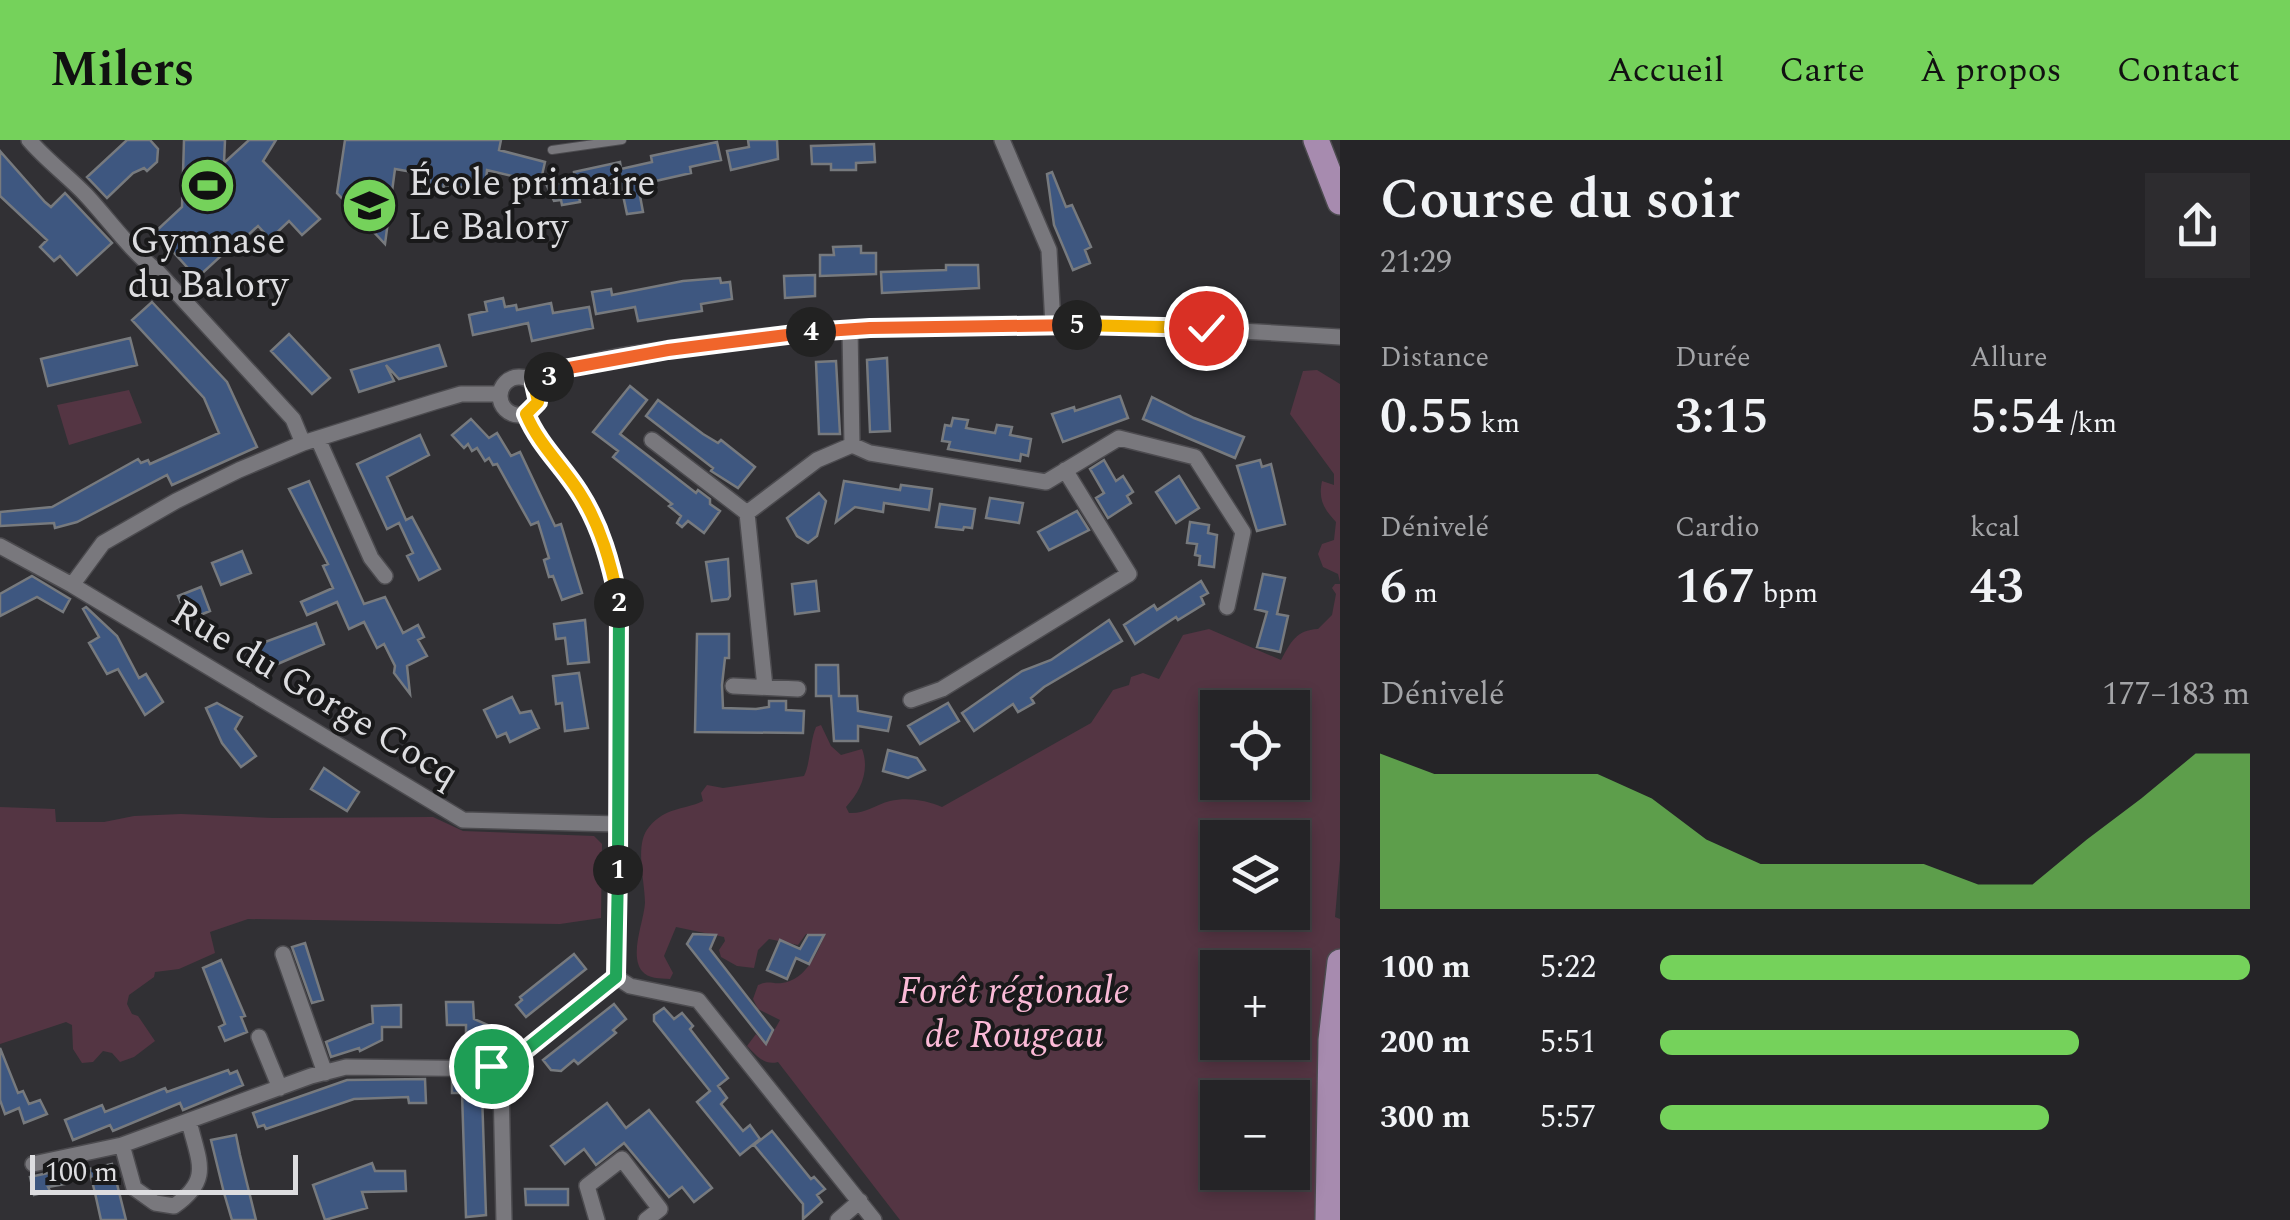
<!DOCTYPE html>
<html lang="fr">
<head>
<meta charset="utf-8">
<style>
	:root { --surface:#252427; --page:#2d2c2f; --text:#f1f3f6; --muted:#a3a4a7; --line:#424144; --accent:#75d25b }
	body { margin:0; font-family:Spectral,serif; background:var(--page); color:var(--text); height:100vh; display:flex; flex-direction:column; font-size:38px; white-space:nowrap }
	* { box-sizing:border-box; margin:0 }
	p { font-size:32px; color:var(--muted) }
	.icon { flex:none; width:55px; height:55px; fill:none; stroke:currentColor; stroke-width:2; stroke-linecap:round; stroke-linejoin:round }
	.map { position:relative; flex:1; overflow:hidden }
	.side { display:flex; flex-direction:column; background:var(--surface); width:950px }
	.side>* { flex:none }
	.fabs { position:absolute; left:1200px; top:550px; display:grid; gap:20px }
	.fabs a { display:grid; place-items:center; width:110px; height:110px; border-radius:0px; background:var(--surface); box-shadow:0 5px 15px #0003,0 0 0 2px var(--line); font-size:50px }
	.scale { position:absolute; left:30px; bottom:25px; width:268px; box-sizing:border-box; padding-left:10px; border:5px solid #dddde0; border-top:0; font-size:28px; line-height:35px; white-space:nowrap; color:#dddde0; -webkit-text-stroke:8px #19191a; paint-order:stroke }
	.pin { position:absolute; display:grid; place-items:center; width:85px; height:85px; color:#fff; margin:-42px; border:5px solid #fff; border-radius:50%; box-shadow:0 2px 10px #0007 }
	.km { position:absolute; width:50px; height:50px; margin:-25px; border-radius:50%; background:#222; color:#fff; font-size:28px; line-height:50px; text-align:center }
	.round { display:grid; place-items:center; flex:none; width:105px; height:105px; border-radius:0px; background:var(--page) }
	.head { display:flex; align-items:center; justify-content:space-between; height:170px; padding:0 40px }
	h1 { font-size:55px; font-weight:600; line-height:75px }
	.metrics { display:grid; grid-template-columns:repeat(3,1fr); gap:15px; height:170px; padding:10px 40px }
	.metrics div { display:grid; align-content:center }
	.metrics b { font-size:50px; font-weight:600 }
	.metrics small { font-size:28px; font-weight:400 }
	.metrics p { font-size:28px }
	.chart { height:280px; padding:20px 40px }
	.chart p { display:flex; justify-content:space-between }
	.chart svg { width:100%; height:180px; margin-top:10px; fill:var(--accent); opacity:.7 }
	ul { padding:0 40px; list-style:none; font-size:32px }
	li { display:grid; grid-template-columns:160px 120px 1fr; align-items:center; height:75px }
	li i { height:25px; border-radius:12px; background:var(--accent) }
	header { display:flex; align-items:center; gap:60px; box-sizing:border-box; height:140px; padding:0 50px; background:var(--accent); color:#111 }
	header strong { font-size:48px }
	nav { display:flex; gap:55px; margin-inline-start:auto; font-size:35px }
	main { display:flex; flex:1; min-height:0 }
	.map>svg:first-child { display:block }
	.green { fill:#543543; fill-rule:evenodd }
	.building { fill:#3e5780; stroke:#777a7e; stroke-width:2.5 }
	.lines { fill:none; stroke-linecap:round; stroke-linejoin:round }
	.service-casing { stroke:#4c4b4f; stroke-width:10 }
	.minor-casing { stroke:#4c4b4f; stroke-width:18 }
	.primary-casing { stroke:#4c4b4f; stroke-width:28 }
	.service { stroke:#79787d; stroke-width:8 }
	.minor { stroke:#79787d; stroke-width:15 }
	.primary { stroke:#a78baf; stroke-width:25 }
	.split-1-casing { stroke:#fff; stroke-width:20 }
	.split-2-casing { stroke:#fff; stroke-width:20 }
	.split-3-casing { stroke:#fff; stroke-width:20 }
	.split-4-casing { stroke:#fff; stroke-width:20 }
	.split-5-casing { stroke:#fff; stroke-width:20 }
	.split-6-casing { stroke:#fff; stroke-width:20 }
	.split-1 { stroke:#22a559; stroke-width:12 }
	.split-2 { stroke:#22a559; stroke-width:12 }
	.split-3 { stroke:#f5b400; stroke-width:12 }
	.split-4 { stroke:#f0652b; stroke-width:12 }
	.split-5 { stroke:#f0652b; stroke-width:12 }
	.split-6 { stroke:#f5b400; stroke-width:12 }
	.labels { text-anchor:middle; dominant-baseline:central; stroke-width:8; stroke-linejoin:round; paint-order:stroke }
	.poi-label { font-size:38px; fill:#dddde0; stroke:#19191a; text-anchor:start }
	.street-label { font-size:38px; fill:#dddde0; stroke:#19191a }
	.park-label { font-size:38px; font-style:italic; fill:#fbbad7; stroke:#19191a }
</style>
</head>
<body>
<header>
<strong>Milers</strong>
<nav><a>Accueil</a><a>Carte</a><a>À propos</a><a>Contact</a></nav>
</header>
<main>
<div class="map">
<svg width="1340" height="1080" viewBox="0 0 1340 1080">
	<rect width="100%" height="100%" fill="#313034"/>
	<path class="green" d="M1317,230l23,14v198l-2,-8 -15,-7 -5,-13 4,-10 12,-4 2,-18c-12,-13 -18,-22 -14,-41l12,4v-11l-44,-60 13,-43z
		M129,250l13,33 -73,22 -12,-40z
		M1335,444h5v276l-5,57 5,2v301h-440l-122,-158c-14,4 -22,-7 -31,-16l9,-12 10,11 14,-25 -22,-11 -5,-10 5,-14c11,-5 13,-1 24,-2 24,-3 35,-30 43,-48l-19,-1 -8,11 -29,-6 -11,11 -4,18 -17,-2 -16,-9 -2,-7 6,-9 -1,-4 -48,-10 -12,29 9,17 -3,6c-10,-1 -22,0 -28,-8 -13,-16 2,-50 3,-68 0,-22 -11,-59 4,-76 18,-21 33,-16 54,-26l-2,-8 6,-8 16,3 81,-12c6,-11 6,-35 12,-49l5,-2 10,21 10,9 21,-6c8,21 -1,42 -16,58l3,6c16,1 26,-8 41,-12 17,-4 36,-1 52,6l149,-84 22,-33 16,-5 2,-8 12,-4 16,6 24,-44 26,-6 72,31c10,-18 15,-30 37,-31l14,-14 4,-21 -4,-6zM1218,568h74v74h-74zM1218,698h74v74h-74zM1218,828h74v74h-74zM1218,958h74v74h-74z
		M0,667l55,2 1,13h48l30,-6 47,-2 92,4 160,-1 30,14 131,5 8,8 -1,74 -41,6 -312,-5 -38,13 5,21 -36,16 -24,3 -1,5 -25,18 -2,9 5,10 6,2 17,25 -21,16 -14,5 -8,-9 -9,-2 -10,11 -11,1 -9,-14 -1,-24 -6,-3 -66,22z"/>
	<path class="building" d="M127,0h23l8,9 -1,13 -10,9 -3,-3 -11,5 -26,25 -20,-21z
		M184,0h41l-1,23 25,-23h27l-13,21 57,58 -18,16 -13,-14 -19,18 -12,-13 -21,19 -2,-2 -38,35 -42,-46 27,-25z
		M345,0h156l-2,10 46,12 -7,31 -13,-3 -5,-12 -33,-8 -2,20 -41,-5 -2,9 -14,-2 2,-17 -35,-6 -10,75 -48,-51z
		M748,0h29l1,19 -47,11 -4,-19 22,-4z
		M717,2l4,18 -31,7 1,6 -53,12 5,27 -16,2 -7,-33 -42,10 2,11 -18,3 -1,-5 -7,1 -7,-15 28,-6 -1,-8 46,-10 1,7 31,-7 -1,-6z
		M874,4l1,18 -19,1v7h-25v-6h-19l-1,-18z
		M0,11l45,51 6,5 14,-14 47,50 -35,32 -17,-19 -6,5 -14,-14 7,-7 -47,-44z
		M1052,32l14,35 6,-2 19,42 -6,3 5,13 -17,7 -19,-45 -7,-51z
		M861,106v7h15v21l-56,2v-21h14l-1,-8z
		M946,125h32l1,23 -97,5 -1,-21 65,-2z
		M815,135v21l-30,2 -1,-22z
		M720,138l1,5 9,-1 2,17 -31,5 1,7 -64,10 -3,-14 -39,7 -4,-22 19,-3 1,6 71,-14z
		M503,158l2,9 11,-2 1,5 34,-7 2,10 36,-6 4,21 -61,13 -4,-18 -55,12 -4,-20 18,-4 -2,-9z
		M152,162l75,80 30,65 -85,38 -5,-10 -90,47 -22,6 -1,-5 -54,3v-14l52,-5 86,-48 3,4 7,-3 2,4 69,-31 -15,-35 -72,-78z
		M289,194l41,44 -18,16 -41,-43z
		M130,198l7,27 -89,21 -7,-27z
		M439,205l7,21 -47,13 -13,-14 8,16 -35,11 -8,-22z
		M887,218l3,73 -20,1 -3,-72z
		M836,221l4,73h-21l-3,-72z
		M630,246l17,14 -27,34 76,59 2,-3 12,9v5l10,7 -16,22 -16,-12 -6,6 -5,-4 4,-7 -12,-10 3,-2 -59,-47 5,-6 -25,-19z
		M1120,256l8,22 -65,24 -11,-28 22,-7 1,4z
		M1152,257l42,21 50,19 -9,21 -92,-39z
		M658,260l45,34 15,9 3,-3 34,27 -17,21 -27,-17 2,-3 -67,-52z
		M953,278l15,2 -2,8 29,5 2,-8 15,2 -2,8 21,4 -3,17 -7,-2 -1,7 -72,-12 2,-7 -8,-1 3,-16 6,1z
		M471,279l18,19 8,-5 14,23 9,-4 35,74 6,-2 21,69 -20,7 -9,-24 -4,1 -5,-17 5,-2 -11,-36 -7,3 -34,-61 -4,1 -4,-7 -4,3 -8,-13 -5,3 -4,-7 -4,4 -12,-13z
		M420,295l9,20 -42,22 19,43 6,-3 28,52 -21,11 -12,-24 6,-3 -14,-30 -12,6 -30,-65z
		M1104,320l12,21 7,-5 10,16 -6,4 4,7 -23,15 -12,-20 8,-5 -14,-24z
		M1260,320l2,7 9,-3 14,60 -28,7 -20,-65z
		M1179,336l20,32 -23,15 -20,-31z
		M309,341l55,123 21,-7 18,36 15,-8 6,12 -6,3 9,16 -20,10 3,28 -16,-21 1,-7 -11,-22 -7,4 -13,-26 -15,7 -12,-27 -30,13 -6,-13 32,-14 -10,-22 5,-2 -39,-75z
		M844,341l56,9 1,-5 31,4 -3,21 -45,-7 -1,9 -28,-5 -19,15z
		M819,353l7,8 -9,35 -9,7 -11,-7 -10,-18z
		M990,358l33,5 -4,20 -33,-5z
		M940,364l35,5 -3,19 -8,-1 -1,3 -27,-3z
		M1077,371l12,19 -40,20 -11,-18z
		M1190,382l19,3 -1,8 9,2 -3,32 -15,-2 1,-9 -5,-1 2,-11 -10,-1z
		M242,411l9,22 -30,12 -9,-22z
		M728,419l2,37 -2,3 -16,2 -6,-39z
		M1263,434l22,4 -8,36 11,2 -8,36 -23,-5 10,-35 -12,-3z
		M32,436l38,23 -7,13 -26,-15 -37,19v-22z
		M816,441l3,30 -24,3 -3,-30z
		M1201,441l7,12 -7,4 3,7 -26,16 -2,-3 -41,27 -11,-19 30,-20 3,5z
		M201,447l9,24 -22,9 -10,-24z
		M86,467l31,29 22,42 7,-4 17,28 -18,13 -27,-46 -11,5 -18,-31 10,-6 -16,-28z
		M585,480l4,42 -21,2 -3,-26 -9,1 -2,-15z
		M1109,480l13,21 -78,46 -13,11 3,5 -16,9 -5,-8 -39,27 -12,-18 60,-42 29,-11z
		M316,483l8,21 -58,25 -9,-24z
		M697,494h32v24h-4l-3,27 1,23 33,1 13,-2v-6h17v9l18,1 -1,22 -108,-1z
		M816,525h22l1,31h18l1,15 33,6 -3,14 -30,-5v15h-24l-3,-45h-15z
		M579,533l9,55 -23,3 -3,-28 -6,1 -3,-28z
		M512,557l8,16 11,-2 8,17 -29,14 -4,-9 -9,4 -13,-27z
		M217,563l25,14 -7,12 21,27 -15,11 -19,-24 -16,-35z
		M948,563l11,18 -39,23 -12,-18z
		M888,610l29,8 8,12 -17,8 -25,-7z
		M324,628l35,24 -12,19 -36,-22z
		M693,794l23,1 -6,14 63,81 -7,14 -79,-100z
		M808,795h16l-15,29 -13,-6 -9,21 -20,-9 13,-30 20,9z
		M305,803l18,57 -11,3 -20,-56z
		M574,814l12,15 -60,48 -10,-12 6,-5 -2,-3z
		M221,820l24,56 -4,1 6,15 -22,9 -6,-14 6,-3 -22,-56z
		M446,862h27l1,17 32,14 -17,14 -23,-9v-13h-19z
		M614,864l12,15 -13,11 3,3 -38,31 -4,-4 -13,11 -10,-1 -8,-10z
		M401,865v22h-19v13l-22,11 -1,-3 -28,9 -5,-15 47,-19 -1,-17z
		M664,868l10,11 8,-6 11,13 -3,3 38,49 -10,8 9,12 -6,6 22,27 7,-6 10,14 -20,16 -43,-53 13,-11 -56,-70v-6z
		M0,908l18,45 5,-2 6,13 11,-4 7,14 -23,9 -5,-15 -14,6 -5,-14z
		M228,930l2,4 7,-3 6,14 -60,25 -3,-7 -67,28 -3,-6 -37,15 -8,-20 37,-15 3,7 60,-24 2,4z
		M425,939l1,24h-17l-1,-6 -54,2 -88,30 -2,-4 -6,2 -5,-14 94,-33z
		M452,940h20l1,12 9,1 4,122 -20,2 -4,-124h-10z
		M607,963l19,25 23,-18 63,78 -18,14 -12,-15 -13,10 -45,-54 -28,22 -12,-16 -19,15 -14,-18z
		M772,991l39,48 3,-2 11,12 -8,6 5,7 -19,17v-15l-49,-59z
		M236,995l4,20 16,65h-24l-8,-27 -13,-53z
		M372,1023l3,8h30l1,20 -44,1 5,16 -42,12 -12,-35z
		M112,1024l14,56h-25l-6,-27 -6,-24z
		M61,1030l4,14 -17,3 2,4 -16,4 -4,-18z
		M525,1049h43v16h-42z"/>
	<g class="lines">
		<defs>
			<path id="service" d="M552,10l70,-10"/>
			<path id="minor" d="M29,0c17,20 39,36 57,55 24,26 44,55 71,76l136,148 10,24
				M1002,0l47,110 4,75
				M500 256a19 19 0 1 1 38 0a19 19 0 1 1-38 0Z
				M535,244c9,-4 17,-10 26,-13 40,-15 100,-21 142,-27 210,-30 426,-21 637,-7
				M318,299l53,119 14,18
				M652,300l95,73
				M852,305l18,8 176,29 73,-44 76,19 48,75 -16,75
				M0,406l72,39 391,235 155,4
				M72,445l31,-42 73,-42 63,-31 64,-27 131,-41 27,-8h39
				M733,546l65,3
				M765,547l-18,-174 70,-53 35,-15 -2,-116
				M911,560l31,-11 187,-115 -64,-104
				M283,814l42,119
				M616,837l14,9 68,14 176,220
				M259,897l21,51
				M122,1005l12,43 21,15 19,3c39,-27 24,-45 15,-85
				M33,1024l89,-19 189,-69 35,-9 161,2
				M504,1080l-3,-136 6,-15 11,-13 98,-79 4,-372c-9,-41 -19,-84 -44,-119 -19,-24 -38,-43 -50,-72
				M597,1080l-10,-34 35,-27 38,50 -14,11
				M838,1080l22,-19"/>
			<path id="primary" d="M1316,0l24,62
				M1328,1080l3,-180 9,-78"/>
		</defs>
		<use href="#service" class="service-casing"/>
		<use href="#minor" class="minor-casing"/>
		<use href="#primary" class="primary-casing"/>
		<use href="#service" class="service"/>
		<use href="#minor" class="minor"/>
		<use href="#primary" class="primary"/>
	</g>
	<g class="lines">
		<defs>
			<path id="split-1" d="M491,926l16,3 11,-13 98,-79 2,-107"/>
			<path id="split-2" d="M618,730l1,-267"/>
			<path id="split-3" d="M549,237l-15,7 4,18 -12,12c13,31 36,51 53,78 22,34 32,72 40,111"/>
			<path id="split-4" d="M549,237l20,-9 99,-18 143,-18"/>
			<path id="split-5" d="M811,192l59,-4 207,-3"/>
			<path id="split-6" d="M1077,185l129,3"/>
		</defs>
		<use href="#split-1" class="split-1-casing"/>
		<use href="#split-2" class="split-2-casing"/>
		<use href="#split-3" class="split-3-casing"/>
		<use href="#split-4" class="split-4-casing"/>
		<use href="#split-5" class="split-5-casing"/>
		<use href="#split-6" class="split-6-casing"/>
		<use href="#split-1" class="split-1"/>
		<use href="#split-2" class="split-2"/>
		<use href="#split-3" class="split-3"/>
		<use href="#split-4" class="split-4"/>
		<use href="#split-5" class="split-5"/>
		<use href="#split-6" class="split-6"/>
	</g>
	<defs>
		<symbol id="stadium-disc" viewBox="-11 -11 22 22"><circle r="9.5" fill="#75d25b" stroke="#19191a"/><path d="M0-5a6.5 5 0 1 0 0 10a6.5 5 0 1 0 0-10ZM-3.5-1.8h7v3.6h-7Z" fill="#111"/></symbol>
		<symbol id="school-disc" viewBox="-11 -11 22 22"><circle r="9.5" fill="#75d25b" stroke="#19191a"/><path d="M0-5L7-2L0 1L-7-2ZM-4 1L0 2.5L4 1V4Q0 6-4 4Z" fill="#111"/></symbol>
	</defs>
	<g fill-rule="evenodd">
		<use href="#stadium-disc" x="176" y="14" width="63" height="63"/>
		<use href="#school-disc" x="338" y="34" width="63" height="63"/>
	</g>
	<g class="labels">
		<g class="poi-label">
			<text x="408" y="44">École primaire<tspan x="408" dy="44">Le Balory</tspan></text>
			<text x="208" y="102" text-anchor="middle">Gymnase<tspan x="208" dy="44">du Balory</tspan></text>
		</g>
		<g class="street-label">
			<text transform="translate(315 554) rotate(31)">Rue du Gorge Cocq</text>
		</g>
		<g class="park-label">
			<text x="1014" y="852">Forêt régionale<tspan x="1014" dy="44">de Rougeau</tspan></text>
		</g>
	</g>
</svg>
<div class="fabs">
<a><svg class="icon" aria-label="locate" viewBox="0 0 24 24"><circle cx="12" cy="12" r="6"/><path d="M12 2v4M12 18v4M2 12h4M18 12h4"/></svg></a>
<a><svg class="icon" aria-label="layers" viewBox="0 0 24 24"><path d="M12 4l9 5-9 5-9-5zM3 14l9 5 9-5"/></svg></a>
<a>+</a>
<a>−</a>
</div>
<div class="scale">100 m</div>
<div class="pin" style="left:491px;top:926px;background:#1e9e55"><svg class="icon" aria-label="arrive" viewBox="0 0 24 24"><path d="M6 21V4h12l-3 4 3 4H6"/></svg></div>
<div class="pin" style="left:1206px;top:188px;background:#d93025"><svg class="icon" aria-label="check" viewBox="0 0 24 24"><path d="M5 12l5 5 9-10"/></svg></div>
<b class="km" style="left:618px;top:730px">1</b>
<b class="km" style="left:619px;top:463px">2</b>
<b class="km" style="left:549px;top:237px">3</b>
<b class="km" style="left:811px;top:192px">4</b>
<b class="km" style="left:1077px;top:185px">5</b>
</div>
<section class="side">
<div class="head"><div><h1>Course du soir</h1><p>21:29</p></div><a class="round"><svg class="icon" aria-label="share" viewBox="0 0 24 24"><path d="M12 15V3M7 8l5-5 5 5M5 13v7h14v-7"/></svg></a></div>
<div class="metrics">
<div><p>Distance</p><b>0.55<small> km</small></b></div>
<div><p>Durée</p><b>3:15</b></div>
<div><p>Allure</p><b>5:54<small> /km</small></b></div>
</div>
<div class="metrics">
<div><p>Dénivelé</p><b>6<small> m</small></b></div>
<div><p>Cardio</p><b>167<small> bpm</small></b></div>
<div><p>kcal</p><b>43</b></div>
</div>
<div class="chart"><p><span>Dénivelé</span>177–183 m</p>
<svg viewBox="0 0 160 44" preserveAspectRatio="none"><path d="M0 44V6L10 11L20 11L30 11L40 11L50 17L60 27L70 33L80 33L90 33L100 33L110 38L120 38L130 27L140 17L150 6L160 6V44z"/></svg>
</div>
<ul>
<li><b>100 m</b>5:22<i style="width:100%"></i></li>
<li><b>200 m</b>5:51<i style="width:71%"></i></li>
<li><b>300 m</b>5:57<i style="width:66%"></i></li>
</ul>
</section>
</main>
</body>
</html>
